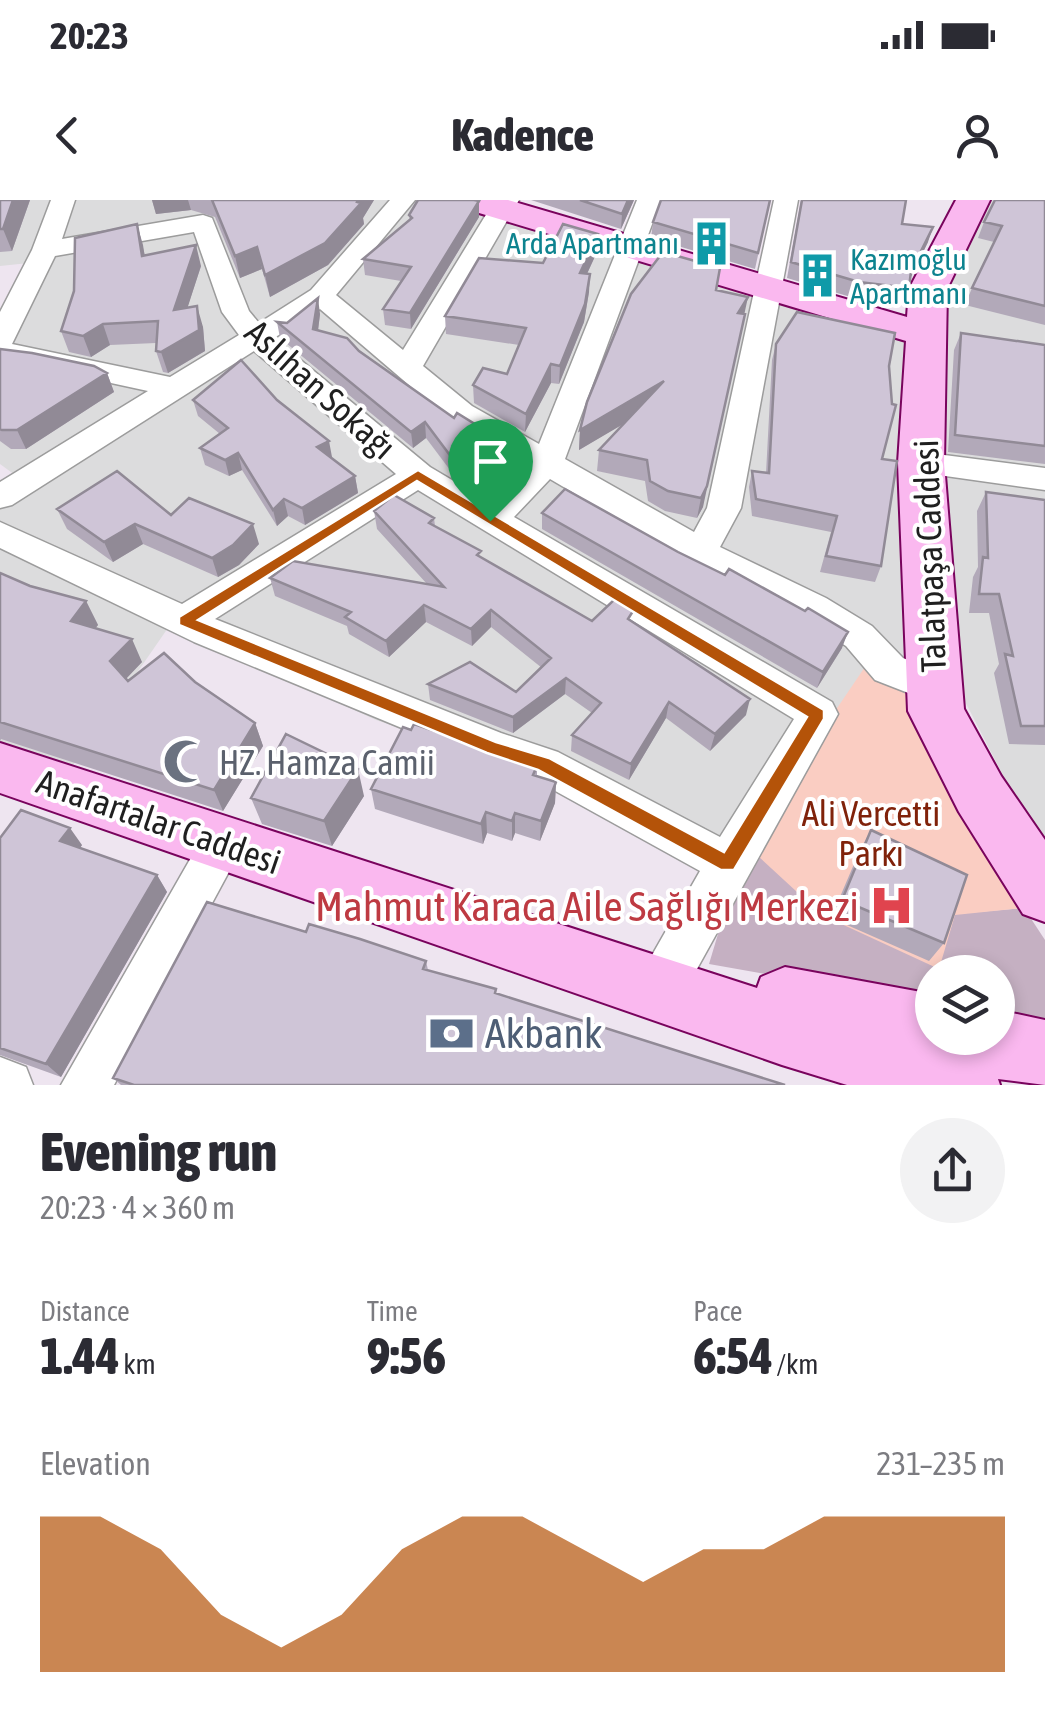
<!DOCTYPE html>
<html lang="en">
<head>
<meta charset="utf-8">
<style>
	:root { --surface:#fff; --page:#f2f2f3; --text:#2b2b33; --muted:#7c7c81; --accent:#b45309 }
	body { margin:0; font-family:"Asap Condensed",sans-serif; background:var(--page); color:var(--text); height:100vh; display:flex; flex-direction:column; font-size:38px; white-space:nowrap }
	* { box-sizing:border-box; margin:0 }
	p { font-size:32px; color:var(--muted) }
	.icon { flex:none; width:55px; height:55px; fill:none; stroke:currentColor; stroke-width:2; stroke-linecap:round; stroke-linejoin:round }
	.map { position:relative; height:885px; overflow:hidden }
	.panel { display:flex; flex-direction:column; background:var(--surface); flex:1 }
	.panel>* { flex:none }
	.tools { position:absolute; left:915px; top:755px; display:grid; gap:20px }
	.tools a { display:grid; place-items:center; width:100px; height:100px; border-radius:50%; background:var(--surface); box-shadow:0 5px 15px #0003; font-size:50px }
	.pin { position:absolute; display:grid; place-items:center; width:85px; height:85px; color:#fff; margin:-102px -42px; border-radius:50% 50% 50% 0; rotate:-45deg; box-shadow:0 0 10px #0007 }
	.pin .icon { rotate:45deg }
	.round { display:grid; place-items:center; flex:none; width:105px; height:105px; border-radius:52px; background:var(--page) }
	.summary { display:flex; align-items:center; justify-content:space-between; height:170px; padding:0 40px }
	h1 { font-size:55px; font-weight:800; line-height:75px }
	.figures { display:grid; grid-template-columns:repeat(3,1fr); gap:15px; height:170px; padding:10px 40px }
	.figures div { display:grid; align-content:center }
	.figures b { font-size:50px; font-weight:800 }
	.figures small { font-size:28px; font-weight:400 }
	.figures p { font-size:28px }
	.chart { height:280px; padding:20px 40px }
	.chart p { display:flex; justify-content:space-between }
	.chart svg { width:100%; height:180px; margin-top:10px; fill:var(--accent); opacity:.7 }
	.status { display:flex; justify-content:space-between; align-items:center; height:70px; padding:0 50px; background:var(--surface); direction:ltr }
	.status svg { height:28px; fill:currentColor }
	header { display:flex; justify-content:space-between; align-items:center; height:130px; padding:0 40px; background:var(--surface); font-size:45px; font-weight:800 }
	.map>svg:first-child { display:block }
	.residential { fill:#dcdcdd }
	.construction { fill:#c5b0c2 }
	.park { fill:#facdc2 }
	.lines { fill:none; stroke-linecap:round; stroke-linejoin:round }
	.street-casing { stroke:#9c9c9c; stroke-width:3 }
	.secondary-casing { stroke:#79035d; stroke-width:4 }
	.street { fill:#fff; fill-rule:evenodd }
	.secondary { fill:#fab8ef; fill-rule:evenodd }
	.wall { fill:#b2a9b9 }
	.shaded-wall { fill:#918a96 }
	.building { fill:#cfc5d7; stroke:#918a96; stroke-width:2.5 }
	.route { fill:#b45309; stroke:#fff; stroke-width:2.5; fill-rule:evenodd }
	.labels { text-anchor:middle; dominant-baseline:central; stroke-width:8; stroke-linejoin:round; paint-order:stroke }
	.far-culture-label { font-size:30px; fill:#0d838f; stroke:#fff; text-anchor:end }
	.street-label { font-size:35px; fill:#1f1f1f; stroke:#fff }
	.worship-label { font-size:35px; fill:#5b616d; stroke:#fff; text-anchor:start }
	.park-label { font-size:35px; fill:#80220a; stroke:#fff }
	.near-health-label { font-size:42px; fill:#be3a42; stroke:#fff; text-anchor:end }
	.near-service-label { font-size:42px; fill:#4e5e75; stroke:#fff; text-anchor:start }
</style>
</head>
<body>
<div class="status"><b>20:23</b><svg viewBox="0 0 49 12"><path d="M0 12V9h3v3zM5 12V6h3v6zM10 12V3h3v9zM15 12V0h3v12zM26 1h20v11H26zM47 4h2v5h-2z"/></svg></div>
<header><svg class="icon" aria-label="back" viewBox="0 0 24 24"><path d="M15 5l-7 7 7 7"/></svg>Kadence<svg class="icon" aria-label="person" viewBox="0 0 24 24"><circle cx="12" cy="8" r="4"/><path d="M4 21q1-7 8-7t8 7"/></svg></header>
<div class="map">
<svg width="1045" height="885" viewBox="0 0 1045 885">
	<rect width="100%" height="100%" fill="#eee5f0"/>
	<path class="residential" d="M0,0h451l465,137 -8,340 -163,167 -369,-124 -206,-95 -103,149 -67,-23v-271l15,-5 -15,-11v-133l29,-68 -29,3z
		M990,0h55v657l-90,-175 -17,-338 16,-68z"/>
	<path class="construction" d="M745,644l193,125 17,-55 69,-6 21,32v83l-47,-8v-43h-66v32l-223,-40z"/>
	<path class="park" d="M869,461l39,16 116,231 -69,7 -16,54 -117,-54 -77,-71z"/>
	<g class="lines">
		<defs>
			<path id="street" d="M51,0h24l-13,39 141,-24 9,3 37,93 10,12 52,-33 79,-90h25l-79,95 67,55 92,-150h24l-96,166 49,40 67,38 98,-244h24l-96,259 129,73 13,-24 67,-308h24l-57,308 -21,39 106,51 46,28 31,32 45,18 5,11 -5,11 -14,5 -59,-23 -29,-34 -46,-28 -83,-41 -167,-98 -36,38 318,185 6,12 -161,291 -17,7 -17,-7 -7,-17 7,-17 57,-100 -170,-94 -51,-17 -285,-118 -194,-94v-26l182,82 214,-130 -142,-123 -242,154 -12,3v-26l148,-91 -148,-32v-47l32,-62zM194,32l28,80 17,23 -69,42 -158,-33 43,-88zM320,109l130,111 76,45 -37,37 -59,-35 -156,-129zM418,290l376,229 -74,118 -162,-85 -57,-19 -286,-114z
				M921,252l124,16v22l-135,-19 -5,-8 5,-8z
				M223,622l15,6 7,14 -131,243h-53l147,-257z
				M0,857l26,10 7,18h-33z"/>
			<path id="secondary" d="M454,0h54l399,117 2,-28 47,-89h34l-43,89 -3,174 20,246 37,67 44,64v82l-22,-8 -64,-102 -51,-101 -10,-248 8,-122 -447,-134z
				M0,543l757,245 4,-11 24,-10 147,27v44h66v-28l47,10v65l-47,-6 2,6h-153l-65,-20 -782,-272z"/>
		</defs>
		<use href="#street" class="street-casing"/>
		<use href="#secondary" class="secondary-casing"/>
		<use href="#street" class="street"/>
		<use href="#secondary" class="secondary"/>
	</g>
	<path class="wall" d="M0,0h30l-18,51 -12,1z
		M152,0h222l-11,18 1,6 -36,41 -58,32 -8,-28 -22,9 -25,-61 -24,-7 -35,4z
		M531,0h103l-13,29z
		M770,0l-15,69 -104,-31 2,-16z
		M801,0h105l-4,24 26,18 -18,36 -1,10 -5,16 -50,-6 -67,-20z
		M1045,0v125l-80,-20 7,-17 22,-46 -16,-4 6,-16z
		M479,1v16l-68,112 -26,-4 -2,-16 18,-28 -36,-6 -2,-16 47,-39 -1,-5z
		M137,24l8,32 56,10 -14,42 16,19 2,24 -37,22 -5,-1 -7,-21v-8l-46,2 -19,12 -22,-5 -8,-21z
		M597,52l-10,22 2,18 -5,30 -25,62 -8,-1 -26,49 -51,-29 -1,-18 34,-11 12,-29 -73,-11 -1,-18 98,-53z
		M716,90l-13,217 -6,11 -32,-7 -17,-10 -3,-20 -48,-10 2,-21 25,-27 -45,27 1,-20z
		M320,114l-2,17 41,20 158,115 -29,31 -32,-19 -30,-40 -13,10 -133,-110 -3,-16 10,1z
		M961,133l84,12v119l-97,-12 6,-102z
		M776,144l113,22 -7,93 -1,107 -6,16 -55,-10 11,-40 -79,-16 -3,-29 3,-16 14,2 6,-113z
		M0,149l107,24 7,19 -88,57h-15l-11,-8z
		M193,200h84l54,58 24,18 3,17 -53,32 -17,-9 -11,10 -35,-56 -13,6 -24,-11 -5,-17 20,-14 -22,-18z
		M986,292l59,8v245l-36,-1 -15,-71 5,-9 -10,-51h-20l4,-36 5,-10 -1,-56z
		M57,309l114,6 88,29 -20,21 -21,12 -75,-33 -30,18 -46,-33z
		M374,311l60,7 1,8 47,32 110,63 41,1 113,93 -36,36 -44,-33 -37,62 -58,-29 1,-16 20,-22 -27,-19 -52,39 -83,-33 -2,-16 88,8 26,-24 -51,-41 -19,19 -46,-24 -37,35 -40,-23 -2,-8 -72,-30 -5,-18 157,6 -50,-55z
		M542,313l300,135 -25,40 -275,-159z
		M0,373l30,13 56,15 12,24 -3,3 47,34 -16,17 2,2 67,1 60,41 8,23 -40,65 -222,-72 -1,3z
		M537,566v10l19,6 -1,21 -15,38 -25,-8 -3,8 -25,-8 -4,11 -108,-35 -4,-20z
		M364,596l-32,50 -70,-22 -11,-26z
		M871,630l73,113 -15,18 -98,-43 29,-68z
		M0,638l82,7 -2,3 77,27 10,17 -106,185 -61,-22z
		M306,732l120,29 2,9 68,19v4l289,92h-664l-8,-7z"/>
	<path class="shaded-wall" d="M13,0h17l-18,51 -9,-22z
		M152,0h36l3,10 -35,4z
		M358,0h16l-11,18 1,6 -36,41 -58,32 -5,-22z
		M628,0h6l-13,29 1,-15z
		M479,1v16l-68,112 -1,-16z
		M137,24l6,21 5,32 -6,-21z
		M933,27l-5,15 -22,45 5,-16z
		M598,34l-1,18 -18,39 1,-18z
		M196,45l5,21 -21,65 -6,-21z
		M257,47l5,22 -22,9 -5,-22z
		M590,74l-1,18 -5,30 -25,62 1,-18z
		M748,97l-45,210 -6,11 41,-205z
		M318,98l2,16 -4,32 -3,-17z
		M197,106l6,21 2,24 -37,22 -7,-21z
		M103,124l7,21 -19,12 -8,-21z
		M551,164v19l-26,49 1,-18z
		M107,173l7,19 -88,57 -9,-19z
		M664,181l-3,21 -82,48 1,-20z
		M425,222l1,16 -13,10 -2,-16z
		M329,241l3,16 -12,6 -3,-16z
		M517,250v16l-29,31v-16z
		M238,253l4,17 -13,6 -4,-16z
		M355,276l3,17 -53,32 -3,-17z
		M284,299l4,17 -11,10 -4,-16z
		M135,324l8,20 -30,18 -9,-20z
		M253,324l6,20 -20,21 -21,12 -6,-19z
		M86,401l12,24 -15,19 -12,-23z
		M424,405l2,17 -37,35 -3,-16z
		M491,410v17l-19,19 -1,-17z
		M848,432l-6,16 -25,40 6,-16z
		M132,439l10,23 -21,22 -11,-23z
		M566,478l-1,16 -52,39v-16z
		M750,499l-4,16 -36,36 5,-17z
		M669,502l-3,16 -37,62 2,-16z
		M255,523l8,23 -40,65 -9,-21z
		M358,569l6,27 -32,50 -8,-25z
		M556,582l-1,21 -15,38 1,-20z
		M486,612l1,21 -4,11 -2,-20z
		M515,613v20l-3,8v-20z
		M70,628l12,17 -9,13 -13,-17z
		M157,675l10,17 -106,185 -15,-13z"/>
	<path class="building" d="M0,0h13l-10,29h-3z
		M212,0h146l-1,2 4,1 -36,40 -60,32 -8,-28 -22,9z
		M418,0h56l5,1 -69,112 -27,-4 28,-42 -48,-8 49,-41 -3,-3z
		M580,0h48l-6,14z
		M661,0h109l-12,53 -105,-31z
		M802,0h104l-4,24 31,3 -22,44 -2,17 -50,-6 -68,-20z
		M995,0h50v106l-73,-18 30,-62 -18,-4z
		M137,24l5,32 54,-11 -22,65 23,-4 2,24 -38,22 -5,-1 2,-30 -55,3 -20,12 -22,-5 13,-40 1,-53z
		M563,24l35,10 -18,39 10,1 -5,30 -25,62 -9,-2 -25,50 -53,-29 10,-17 24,6 19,-46 -81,-12 34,-58 64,5z
		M663,52l57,16 -4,22 32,7 -10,16 7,1 -38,172 -6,12 -33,-7 -18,-10 -3,-21 -48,-10 65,-69 -84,49 7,-28 44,-108z
		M318,98l-5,31 34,9 12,13 95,67 3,-5 60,37 -29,31 -33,-19 -30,-40 -14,10 -134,-110 10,1z
		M797,112l98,21 -6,33 3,38 4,1 -14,54 15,2 -16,105 -55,-10 11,-40 -81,-17 -4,-28 17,2 7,-129z
		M961,133l84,12v101l-90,-11z
		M0,149l32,4 62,13 13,7 -90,57h-15l-2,-1z
		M241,160l36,40 52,41 -12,6 38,29 -53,32 -18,-9 -11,11 -35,-57 -13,7 -25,-12 28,-20 -35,-28z
		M117,271l54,44 18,-17 64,26 -20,21 -21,13 -77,-34 -31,18 -47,-33z
		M565,289l113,63 47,23 4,-6 76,42 3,-3 40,24 -25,40 -281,-159z
		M986,292l59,8v226h-24l-16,-72 8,2 -14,-62h-20l4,-37 5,1z
		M394,295l40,23 -5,5 52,28 -4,4 115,66 25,-24 18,11 -7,11 122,80 -35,35 -46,-32 -38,62 -59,-29 29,-32 -35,-25 -53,39 -85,-33 42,-22 46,30 35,-34 -60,-48 -20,19 -47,-24 -38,36 -41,-24 6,-5 -81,-34 23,-17 151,26 -70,-76z
		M0,373l30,13 56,15 -15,20 61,18 -22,22 18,20 36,-28 31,29 60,41 -41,67 -214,-68z
		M414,524l123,42 -4,9 23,7 -15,39 -26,-8 -3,8 -26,-9 -5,12 -110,-35 32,-62 8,3z
		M286,534l72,35 -34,52 -73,-23z
		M21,610l49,18 -10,13 97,34 -111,189 -46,-16v-210z
		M871,630l96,45 -23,68 -102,-43z
		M207,702l99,30 3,-8 51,15 66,22 -3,8 73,20 -1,4 290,92h-651l-21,-7z"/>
	<path class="route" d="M418,270l406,240v9l-90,151h-13l-183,-100 -51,-17 -308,-128v-8zM417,281l390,236 -83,135 -175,-94 -53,-16 -298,-122z"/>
	<defs>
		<symbol id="building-bare" viewBox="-9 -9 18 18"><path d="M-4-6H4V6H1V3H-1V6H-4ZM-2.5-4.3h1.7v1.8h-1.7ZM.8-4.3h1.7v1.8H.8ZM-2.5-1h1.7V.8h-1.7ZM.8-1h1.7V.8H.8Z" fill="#0f9aa8" stroke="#fff" stroke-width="2.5" paint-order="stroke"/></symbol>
		<symbol id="mosque-bare" viewBox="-9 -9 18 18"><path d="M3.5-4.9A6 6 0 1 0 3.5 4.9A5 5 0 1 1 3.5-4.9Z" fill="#6b7280" stroke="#fff" stroke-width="2.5" paint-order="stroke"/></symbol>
		<symbol id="hospital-bare" viewBox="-9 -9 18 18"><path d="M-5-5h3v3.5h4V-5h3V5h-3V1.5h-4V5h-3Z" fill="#e0444e" stroke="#fff" stroke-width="2.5" paint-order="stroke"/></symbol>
		<symbol id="bank-bare" viewBox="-9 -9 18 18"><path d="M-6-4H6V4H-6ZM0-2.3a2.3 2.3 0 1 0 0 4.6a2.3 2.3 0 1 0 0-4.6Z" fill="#5c6f8a" stroke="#fff" stroke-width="2.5" paint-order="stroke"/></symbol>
	</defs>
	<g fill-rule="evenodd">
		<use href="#building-bare" x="680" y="12" width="63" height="63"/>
		<use href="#building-bare" x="786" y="44" width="63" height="63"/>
		<use href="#mosque-bare" x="154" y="530" width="63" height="63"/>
		<use href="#hospital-bare" x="860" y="674" width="63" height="63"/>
		<use href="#bank-bare" x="420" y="802" width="63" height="63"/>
	</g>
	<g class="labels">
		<g class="far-culture-label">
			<text x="679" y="43">Arda Apartmanı</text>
			<text x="850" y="59" text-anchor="start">Kazımoğlu<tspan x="850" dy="34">Apartmanı</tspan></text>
		</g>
		<g class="street-label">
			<text transform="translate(321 189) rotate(42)">Aslıhan Sokağı</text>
			<text transform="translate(929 356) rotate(-92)">Talatpaşa Caddesi</text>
			<text transform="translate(159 621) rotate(19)">Anafartalar Caddesi</text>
		</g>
		<g class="worship-label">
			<text x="219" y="562">HZ. Hamza Camii</text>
		</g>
		<g class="park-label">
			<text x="871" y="613">Ali Vercetti<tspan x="871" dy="40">Parkı</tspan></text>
		</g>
		<g class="near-health-label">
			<text x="859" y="706">Mahmut Karaca Aile Sağlığı Merkezi</text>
		</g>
		<g class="near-service-label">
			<text x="485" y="833">Akbank</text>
		</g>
	</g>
</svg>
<div class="tools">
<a><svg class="icon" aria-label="layers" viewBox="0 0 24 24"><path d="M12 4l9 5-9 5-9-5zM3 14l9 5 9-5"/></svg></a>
</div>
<div class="pin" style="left:490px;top:321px;background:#1e9e55"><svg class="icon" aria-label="arrive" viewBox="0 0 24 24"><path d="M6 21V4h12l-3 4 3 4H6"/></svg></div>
</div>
<section class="panel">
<div class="summary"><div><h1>Evening run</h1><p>20:23 · 4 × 360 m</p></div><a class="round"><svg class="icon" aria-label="share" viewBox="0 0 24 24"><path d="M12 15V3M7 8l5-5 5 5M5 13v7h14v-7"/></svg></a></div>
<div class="figures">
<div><p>Distance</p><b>1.44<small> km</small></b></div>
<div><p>Time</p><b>9:56</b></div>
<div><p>Pace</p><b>6:54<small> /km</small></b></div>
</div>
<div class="chart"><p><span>Elevation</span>231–235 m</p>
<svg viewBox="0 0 160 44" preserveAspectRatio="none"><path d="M0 44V6L10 6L20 14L30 30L40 38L50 30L60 14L70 6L80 6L90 14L100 22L110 14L120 14L130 6L140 6L150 6L160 6V44z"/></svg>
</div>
</section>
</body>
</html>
